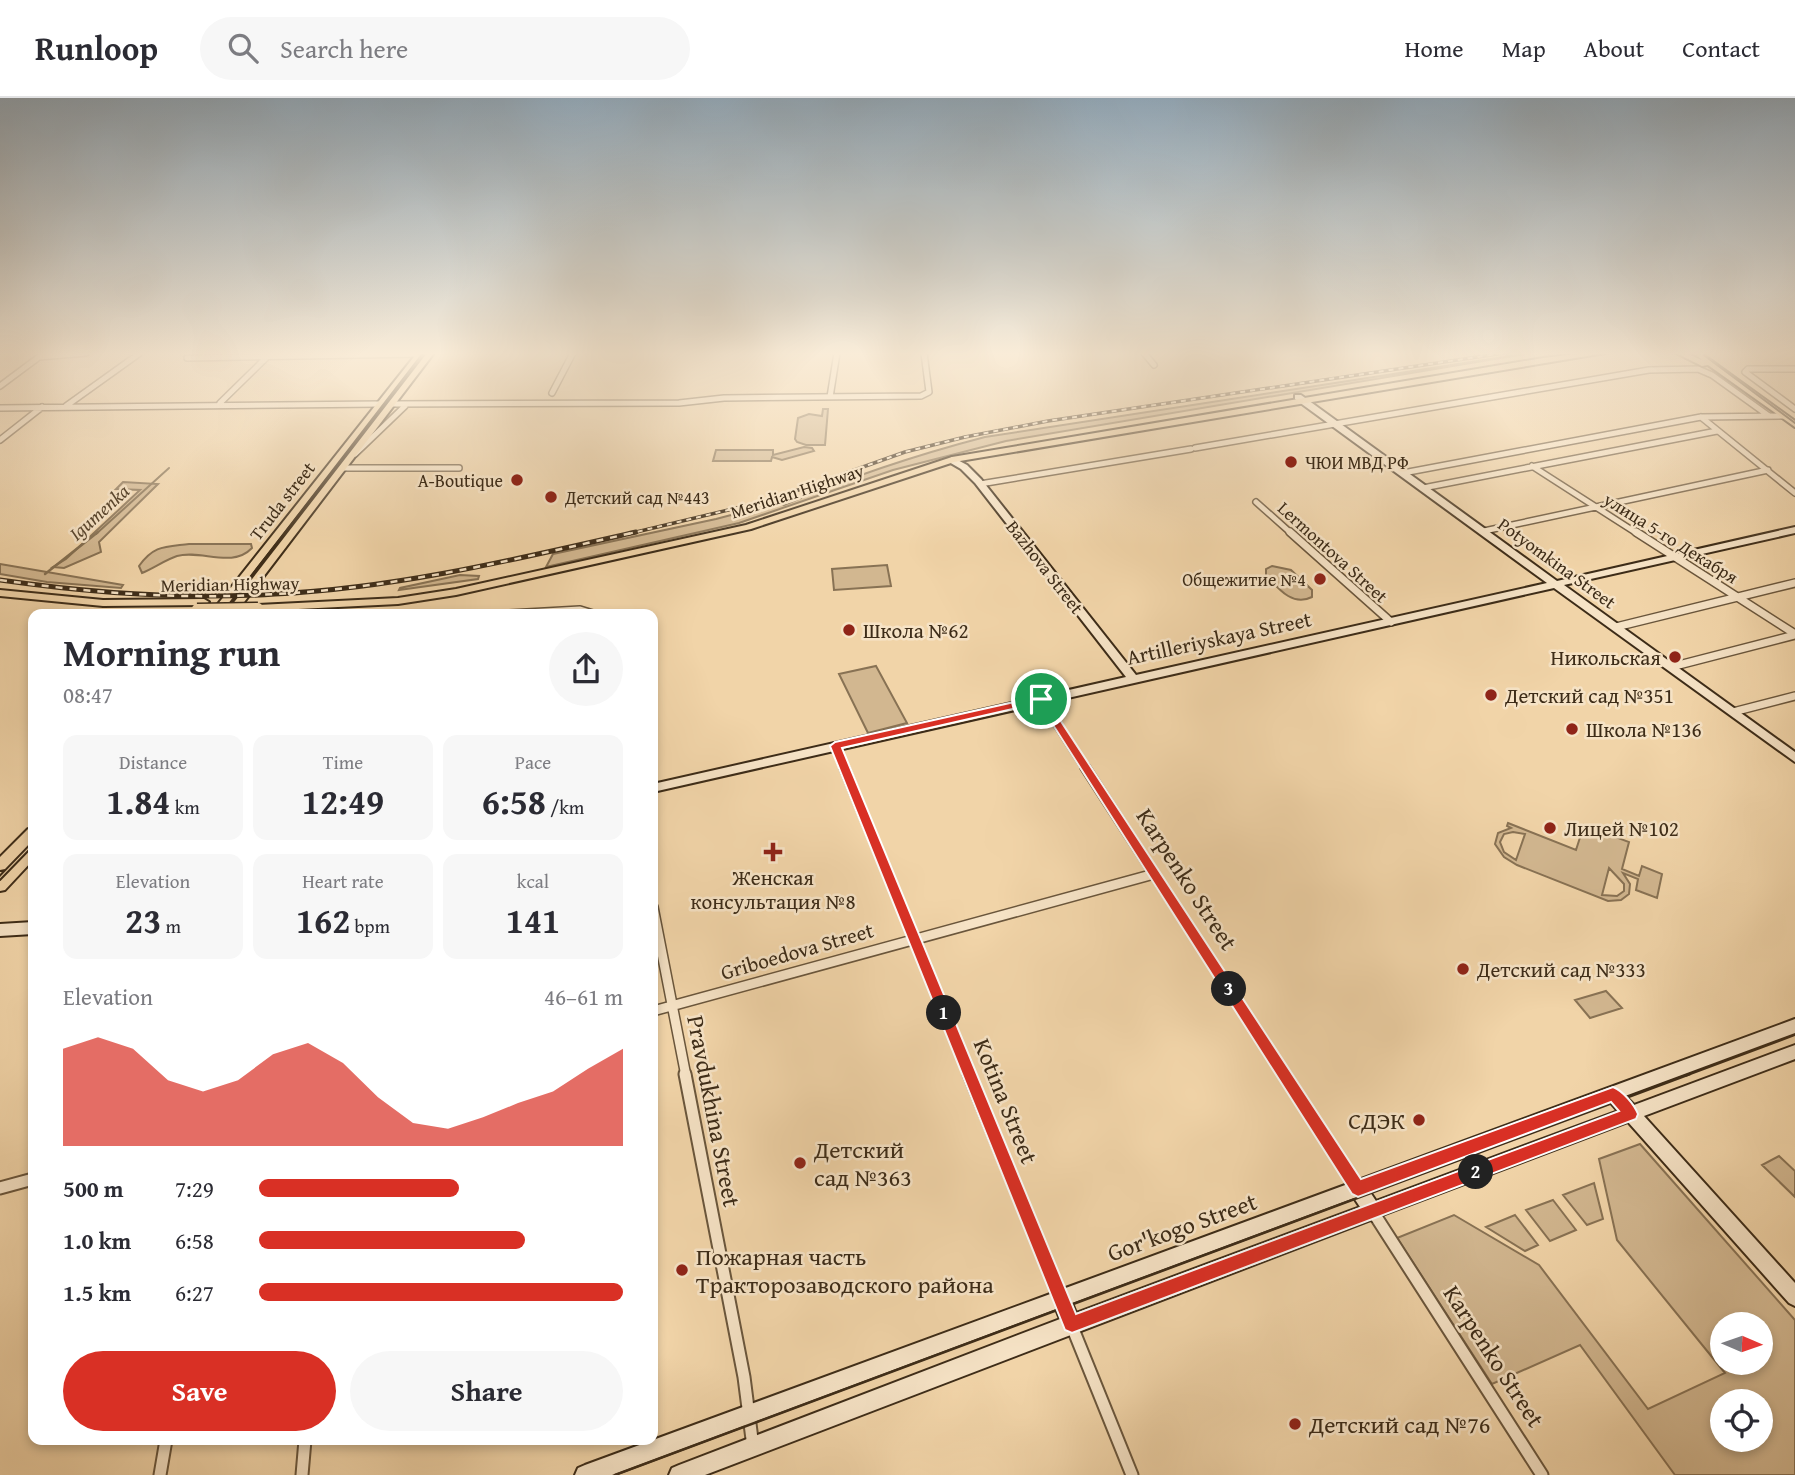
<!DOCTYPE html>
<html lang="en">
<head>
<meta charset="utf-8">
<style>
	:root { --surface:#fff; --page:#f7f7f7; --text:#2b2b33; --muted:#7c7c81; --line:#e1e1e2; --accent:#d93025 }
	body { margin:0; font-family:"Gentium Book Plus",serif; background:var(--page); color:var(--text); height:100vh; display:flex; flex-direction:column; font-size:26px; white-space:nowrap }
	* { box-sizing:border-box; margin:0 }
	p { font-size:23px; color:var(--muted) }
	.icon { flex:none; width:38px; height:38px; fill:none; stroke:currentColor; stroke-width:2; stroke-linecap:round; stroke-linejoin:round }
	.map { position:relative; flex:1; overflow:hidden }
	.sheet { position:absolute; left:28px; top:511px; width:630px; height:836px; display:flex; flex-direction:column; background:var(--surface); border-radius:14px; box-shadow:0 4px 10px #0003 }
	.sheet>* { flex:none }
	.needle { width:46px; rotate:92deg }
	.buttons { position:absolute; left:1710px; top:1214px; display:grid; gap:14px }
	.buttons a { display:grid; place-items:center; width:63px; height:63px; border-radius:50%; background:var(--surface); box-shadow:0 4px 10px #0003; font-size:35px }
	.pin { position:absolute; display:grid; place-items:center; width:60px; height:60px; color:#fff; margin:-30px; border:4px solid #fff; border-radius:50%; box-shadow:0 2px 7px #0007 }
	.km { position:absolute; width:35px; height:35px; margin:-18px; border-radius:50%; background:#222; color:#fff; font-size:19px; line-height:35px; text-align:center }
	.round { display:grid; place-items:center; flex:none; width:74px; height:74px; border-radius:37px; background:var(--page) }
	.summary { display:flex; align-items:center; justify-content:space-between; height:119px; padding:0 35px }
	h1 { font-size:38px; font-weight:600; line-height:52px }
	.stats { display:grid; grid-template-columns:repeat(3,1fr); gap:10px; height:119px; padding:7px 35px }
	.stats div { display:grid; align-content:center; border-radius:14px; background:var(--page); text-align:center }
	.stats b { font-size:35px; font-weight:600 }
	.stats small { font-size:19px; font-weight:400 }
	.stats p { font-size:19px }
	.chart { height:196px; padding:14px 35px }
	.chart p { display:flex; justify-content:space-between }
	.chart svg { width:100%; height:126px; margin-top:7px; fill:var(--accent); opacity:.7 }
	.cta { display:flex; gap:14px; margin-top:auto; padding:14px 35px }
	.cta a { flex:1; height:80px; border-radius:42px; background:var(--accent); color:#fff; font-size:28px; font-weight:600; line-height:80px; text-align:center }
	.cta a+a { background:var(--page); color:var(--text) }
	ul { padding:0 35px; list-style:none; font-size:23px }
	li { display:grid; grid-template-columns:112px 84px 1fr; align-items:center; height:52px }
	li i { height:18px; border-radius:9px; background:var(--accent) }
	header { display:flex; align-items:center; gap:42px; box-sizing:border-box; height:98px; padding:0 35px; background:var(--surface); border-bottom:2px solid var(--line) }
	header strong { font-size:33px }
	nav { display:flex; gap:38px; margin-inline-start:auto; font-size:24px }
	.search { width:490px; height:63px; background:var(--page); display:flex; align-items:center; gap:18px; box-sizing:border-box; padding:0 24px; border-radius:38px; color:var(--muted); font-size:26px }
	.map>svg:first-child { display:block }
	.green { fill:#d2b790; stroke:#887254; stroke-width:2; fill-rule:evenodd }
	.lines { fill:none; stroke-linecap:round; stroke-linejoin:round }
	.stream-far1 { stroke:#846f51; stroke-width:2 }
	.stream { stroke:#846f51; stroke-width:2.5 }
	.street-far3-casing { stroke:#6a563c; stroke-width:8 }
	.street-far2-casing { stroke:#6a563c; stroke-width:10 }
	.street-far1-casing { stroke:#6a563c; stroke-width:12 }
	.street-casing { stroke:#6a563c; stroke-width:15 }
	.secondary-casing { stroke:#3d2c18; stroke-width:4 }
	.primary-casing { stroke:#3d2c18; stroke-width:4 }
	.street-far3 { stroke:#f6e3c6; stroke-width:5 }
	.street-far2 { stroke:#f6e3c6; stroke-width:7 }
	.street-far1 { stroke:#f6e3c6; stroke-width:9 }
	.street { stroke:#f6e3c6; stroke-width:11 }
	.secondary { fill:#f6e3c6; fill-rule:evenodd }
	.primary { fill:#f1d4a8; fill-rule:evenodd }
	.tram-far1 { stroke:#3d2c18; stroke-width:2 }
	.tram { stroke:#3d2c18; stroke-width:2.5 }
	.rail-far1-casing { stroke:#3d2c18; stroke-width:3.5 }
	.rail-casing { stroke:#3d2c18; stroke-width:5 }
	.rail-far1 { stroke:#f6e3c6; stroke-width:2; stroke-dasharray:5; stroke-linecap:butt }
	.rail { stroke:#f6e3c6; stroke-width:2.5; stroke-dasharray:7; stroke-linecap:butt }
	.primary-bridge-casing { stroke:#3d2c18; stroke-width:13; stroke-linecap:butt }
	.primary-bridge { stroke:#f1d4a8; stroke-width:10 }
	.route { fill:#d93025; stroke:#fff; stroke-width:2; fill-rule:evenodd }
	.poi-dot { fill:#8f2418; stroke:#f6e3c6; stroke-width:2.5 }
	.labels { text-anchor:middle; dominant-baseline:central; stroke-width:5; stroke-linejoin:round; paint-order:stroke }
	.far-poi-label { font-size:18px; fill:#3d2c18; stroke:#f6e3c6; text-anchor:start }
	.far-street-label { font-size:18px; fill:#3d2c18; stroke:#f6e3c6 }
	.far-water-label { font-size:19px; font-style:italic; fill:#5b4830; stroke:#f6e3c6 }
	.poi-label { font-size:21px; fill:#3d2c18; stroke:#f6e3c6; text-anchor:start }
	.street-label { font-size:21px; fill:#3d2c18; stroke:#f6e3c6 }
	.near-street-label { font-size:24px; fill:#3d2c18; stroke:#f6e3c6 }
	.near-poi-label { font-size:24px; fill:#3d2c18; stroke:#f6e3c6; text-anchor:start }
</style>
</head>
<body>
<header>
<strong>Runloop</strong>
<div class="search"><svg class="icon" aria-label="search" viewBox="0 0 24 24"><circle cx="10" cy="10" r="6"/><path d="M15 15l6 6"/></svg>Search here</div>
<nav><a>Home</a><a>Map</a><a>About</a><a>Contact</a></nav>
</header>
<div class="map">
<svg width="1795" height="1377" viewBox="0 0 1795 1377">
	<rect width="100%" height="100%" fill="#f1d4a8"/>
	<filter id="stains"><feTurbulence type="fractalNoise" baseFrequency=".00286" numOctaves="4"/><feColorMatrix values="0 0 0 0 .2 0 0 0 0 .09 0 0 0 0 .02 0 0 0 .5 -.17"/></filter>
	<radialGradient id="worn" r=".72"><stop offset=".6" stop-color="#630" stop-opacity="0"/><stop offset="1" stop-color="#630" stop-opacity=".3"/></radialGradient>
	<path class="green" d="M1530,255l-524,88 -113,29 -154,53 -193,44 7,-13 163,-35 64,-17 4,3c66,-28 132,-50 201,-68z
		M823,311h5l-3,36h-19l-9,-3 -2,-3 3,-21 11,-4 13,2z
		M804,349l8,1 2,3 -32,9 -10,-3 -1,4h-58l3,-11h57v5z
		M123,384l35,2 -59,58 2,10 -37,16 -11,-1 13,-8 74,-69 -24,-1z
		M189,446h62l1,4c-20,21 -51,1 -75,8 -12,4 -23,12 -35,17l-3,-7c15,-21 26,-19 50,-22z
		M0,466l123,21 -2,3 -74,-6 -47,-8z
		M887,467l4,21 -57,4 -2,-21z
		M1272,468l19,4 21,20v7c-20,10 -34,-9 -46,-22v-6z
		M460,477l19,1 -1,3 -79,11 1,-2z
		M876,568l31,57 -39,10 -29,-59z
		M1508,725l68,27 8,-25 45,17 -7,27 17,7 3,-10 20,8 -5,24 -21,-8 2,-11 -15,-6 7,11 -1,10 -8,6 -13,1 -91,-36 -13,-8 -9,-13 3,-11 13,-5 -4,-2zM1513,734l12,2 -9,26 -12,-8 -4,-10 4,-8zM1609,770l15,16v7l-7,5 -15,-1z
		M1606,893l16,17 -32,10 -15,-18z
		M1640,1046l155,176v155h-120l-95,-130 -88,39 -95,-146 57,-23 85,50 109,144 77,-36 -108,-133 -18,-81zM1722,1227h38v38h-38zM1722,1304h38v38h-38z
		M1779,1058l16,15v26l-33,-32z
		M1594,1085l9,36 -16,6 -24,-30z
		M1553,1102l23,30 -26,11 -24,-31z
		M1515,1117l23,30 -13,6 -39,-24z"/>
	<g class="lines">
		<path class="stream-far1" d="M96,436l73,-66"/>
		<path class="stream" d="M45,476l53,-42"/>
		<defs>
			<path id="street-far3" d="M1144,255l10,12
				M187,260l232,-4
				M1795,271h-47l-3,3 50,37
				M0,288l39,-29 47,-4
				M552,295l21,-40
				M830,299l7,-44
				M220,305l48,-47
				M391,306l288,-1 45,-5 197,-2 8,-4 -5,-39
				M66,308l74,-53
				M0,310l380,-4
				M1701,319l94,76
				M0,342l42,-33
				M1195,350l454,-78 49,-1 14,6 57,41
				M355,356l50,-48
				M1532,368l106,68
				M342,370h117
				M1403,375l298,-56 82,-1
				M980,386l211,-35
				M1423,390l294,-57
				M1256,404l36,32
				M1484,433l284,-61"/>
			<path id="street-far2" d="M1290,434l101,90
				M1636,434l159,102
				M509,516l71,-4 13,4
				M1616,529l179,-44
				M1671,569l124,-32
				M1041,601l45,70
				M1733,614l62,-16
				M835,648l9,23"/>
			<path id="street-far1" d="M844,669l126,309
				M1085,669l200,309
				M653,809l33,169
				M653,913l501,-137"/>
			<path id="street" d="M685,976l59,303 9,70
				M969,976l91,223
				M1284,976l74,115
				M0,1090l33,-9
				M1373,1114l169,263
				M1071,1226l61,151
				M160,1377l6,-35
				M302,1377l3,-35"/>
			<path id="secondary" d="M1295,297h6l256,186 238,-54v6l-231,52 231,167v10l-241,-174 -901,204v-8l473,-107 -151,-194 -14,-14 -12,-7 -1,-2 4,-3 15,8 14,14 155,196 411,-92 -252,-184z
				M33,824v12l-33,2v-12z
				M1795,921v14l-170,63 9,9 161,-60v14l-151,57 151,167v23l-6,-3 -161,-181 -248,94 -7,5 -2,-1 -666,255h-36l3,-7 7,-3 381,-146 -4,-10 -444,166h-37l3,-7 7,-3 468,-172 7,-5 3,1zM1610,1004l8,9 -242,90 -6,-9zM1354,1100l6,9 -284,106 -4,-10z"/>
			<path id="primary" d="M417,255h7l-204,261h-10z
				M427,255h7l-199,261h-10z
				M1585,255h20l-651,109 -203,67 -295,66 -58,9 -140,7 -5,-3 5,-3 140,-7 58,-9 290,-64 206,-68 591,-99z
				M1676,255h9l17,7 -9,-7h8l94,68v6l-87,-62 -6,1z
				M0,492l103,10 101,-1 5,3 -5,3 -101,1 -103,-10z
				M33,729v13l-28,29 -5,1v-13l28,-28z
				M33,749v13l-28,30 -5,1v-14l28,-29z"/>
		</defs>
		<use href="#street-far3" class="street-far3-casing"/>
		<use href="#street-far2" class="street-far2-casing"/>
		<use href="#street-far1" class="street-far1-casing"/>
		<use href="#street" class="street-casing"/>
		<use href="#secondary" class="secondary-casing"/>
		<use href="#primary" class="primary-casing"/>
		<use href="#street-far3" class="street-far3"/>
		<use href="#street-far2" class="street-far2"/>
		<use href="#street-far1" class="street-far1"/>
		<use href="#street" class="street"/>
		<use href="#secondary" class="secondary"/>
		<use href="#primary" class="primary"/>
		<path class="tram-far1" d="M1701,255l94,70
			M222,516l201,-261
			M0,782l33,-34
			M1685,978l110,-41"/>
		<path class="tram" d="M615,1377l1075,-401"/>
		<defs>
			<path id="rail-far1" d="M628,436l142,-34 135,-48 60,-15 83,-16 456,-68"/>
			<path id="rail" d="M0,482c91,13 183,20 275,14 122,-6 242,-35 361,-62"/>
		</defs>
		<use href="#rail-far1" class="rail-far1-casing"/>
		<use href="#rail" class="rail-casing"/>
		<use href="#rail-far1" class="rail-far1"/>
		<use href="#rail" class="rail"/>
		<defs>
			<path id="primary-bridge" d="M197,511l61,-1"/>
		</defs>
		<use href="#primary-bridge" class="primary-bridge-casing"/>
		<use href="#primary-bridge" class="primary-bridge"/>
	</g>
	<linearGradient id="sky" x2="0" y2="1"><stop stop-color="#93aabb"/><stop offset="0.57" stop-color="#f9ecd8"/><stop offset="1" stop-color="#f9ecd8" stop-opacity="0"/></linearGradient>
	<rect width="1795" height="448" fill="url(#sky)"/>
	<path class="route" d="M1041,598l4,1 316,482 252,-92c10,4 21,17 25,27l-2,5 -564,214 -7,-3 -235,-584 5,-4zM1039,605l313,491 6,3 253,-95 8,9 -543,203 -234,-566z"/>
	<g class="poi-dot">
		<circle cx="1291" cy="364" r="7"/>
		<circle cx="517" cy="382" r="7"/>
		<circle cx="551" cy="399" r="7"/>
		<circle cx="1320" cy="481" r="7"/>
		<circle cx="849" cy="532" r="7"/>
		<circle cx="1675" cy="559" r="7"/>
		<circle cx="1491" cy="597" r="7"/>
		<circle cx="1572" cy="631" r="7"/>
		<circle cx="1550" cy="730" r="7"/>
		<path d="M769.5 743.5h7v7h7v7h-7v7h-7v-7h-7v-7h7z"/>
		<circle cx="1463" cy="871" r="7"/>
		<circle cx="1419" cy="1022" r="7"/>
		<circle cx="800" cy="1065" r="7"/>
		<circle cx="682" cy="1172" r="7"/>
		<circle cx="1295" cy="1326" r="7"/>
	</g>
	<g class="labels">
		<g class="far-poi-label">
			<text x="1305" y="364">ЧЮИ МВД РФ</text>
			<text x="503" y="382" text-anchor="end">A-Boutique</text>
			<text x="565" y="399">Детский сад №443</text>
			<text x="1306" y="481" text-anchor="end">Общежитие №4</text>
		</g>
		<g class="far-street-label">
			<text transform="translate(797 393) rotate(-18)">Meridian Highway</text>
			<text transform="translate(282 403) rotate(-52)">Truda street</text>
			<text transform="translate(1671 440) rotate(32)">улица 5-го Декабря</text>
			<text transform="translate(1333 454) rotate(42)">Lermontova Street</text>
			<text transform="translate(1557 465) rotate(36)">Potyomkina Street</text>
			<text transform="translate(1045 469) rotate(52)">Bazhova Street</text>
			<text transform="translate(230 486) rotate(-1)">Meridian Highway</text>
		</g>
		<g class="far-water-label">
			<text transform="translate(99 414) rotate(-42)">Igumenka</text>
		</g>
		<g class="poi-label">
			<text x="863" y="532">Школа №62</text>
			<text x="1661" y="559" text-anchor="end">Никольская</text>
			<text x="1505" y="597">Детский сад №351</text>
			<text x="1586" y="631">Школа №136</text>
			<text x="1564" y="730">Лицей №102</text>
			<text x="773" y="779" text-anchor="middle">Женская<tspan x="773" dy="24">консультация №8</tspan></text>
			<text x="1477" y="871">Детский сад №333</text>
		</g>
		<g class="street-label">
			<text transform="translate(1219 540) rotate(-12)">Artilleriyskaya Street</text>
			<text transform="translate(797 853) rotate(-16)">Griboedova Street</text>
		</g>
		<g class="near-street-label">
			<text transform="translate(1187 781) rotate(57)">Karpenko Street</text>
			<text transform="translate(1006 1003) rotate(68)">Kotina Street</text>
			<text transform="translate(714 1013) rotate(79)">Pravdukhina Street</text>
			<text transform="translate(1182 1129) rotate(-20)">Gor'kogo Street</text>
			<text transform="translate(1494 1258) rotate(57)">Karpenko Street</text>
		</g>
		<g class="near-poi-label">
			<text x="1405" y="1022" text-anchor="end">СДЭК</text>
			<text x="814" y="1051">Детский<tspan x="814" dy="28">сад №363</tspan></text>
			<text x="696" y="1158">Пожарная часть<tspan x="696" dy="28">Тракторозаводского района</tspan></text>
			<text x="1309" y="1326">Детский сад №76</text>
		</g>
	</g>
	<rect width="100%" height="100%" filter="url(#stains)"/>
	<rect width="100%" height="100%" fill="url(#worn)"/>
</svg>
<div class="buttons">
<a><svg class="needle" viewBox="-14 -14 28 28"><path d="M0-13l5 13h-10z" fill="#e53935"/><path d="M0 13l5-13h-10z" fill="#7c7c81"/></svg></a>
<a><svg class="icon" aria-label="locate" viewBox="0 0 24 24"><circle cx="12" cy="12" r="6"/><path d="M12 2v4M12 18v4M2 12h4M18 12h4"/></svg></a>
</div>
<div class="pin" style="left:1041px;top:601px;background:#1e9e55"><svg class="icon" aria-label="arrive" viewBox="0 0 24 24"><path d="M6 21V4h12l-3 4 3 4H6"/></svg></div>
<b class="km" style="left:944px;top:915px">1</b>
<b class="km" style="left:1476px;top:1074px">2</b>
<b class="km" style="left:1229px;top:891px">3</b>
<section class="sheet">
<div class="summary"><div><h1>Morning run</h1><p>08:47</p></div><a class="round"><svg class="icon" aria-label="share" viewBox="0 0 24 24"><path d="M12 15V3M7 8l5-5 5 5M5 13v7h14v-7"/></svg></a></div>
<div class="stats">
<div><p>Distance</p><b>1.84<small> km</small></b></div>
<div><p>Time</p><b>12:49</b></div>
<div><p>Pace</p><b>6:58<small> /km</small></b></div>
</div>
<div class="stats">
<div><p>Elevation</p><b>23<small> m</small></b></div>
<div><p>Heart rate</p><b>162<small> bpm</small></b></div>
<div><p>kcal</p><b>141</b></div>
</div>
<div class="chart"><p><span>Elevation</span>46–61 m</p>
<svg viewBox="0 0 160 44" preserveAspectRatio="none"><path d="M0 44V10L10 6L20 10L30 21L40 25L50 21L60 12L70 8L80 15L90 27L100 36L110 38L120 34L130 29L140 25L150 17L160 10V44z"/></svg>
</div>
<ul>
<li><b>500 m</b>7:29<i style="width:55%"></i></li>
<li><b>1.0 km</b>6:58<i style="width:73%"></i></li>
<li><b>1.5 km</b>6:27<i style="width:100%"></i></li>
</ul>
<div class="cta"><a>Save</a><a>Share</a></div>
</section>
</div>
</body>
</html>
